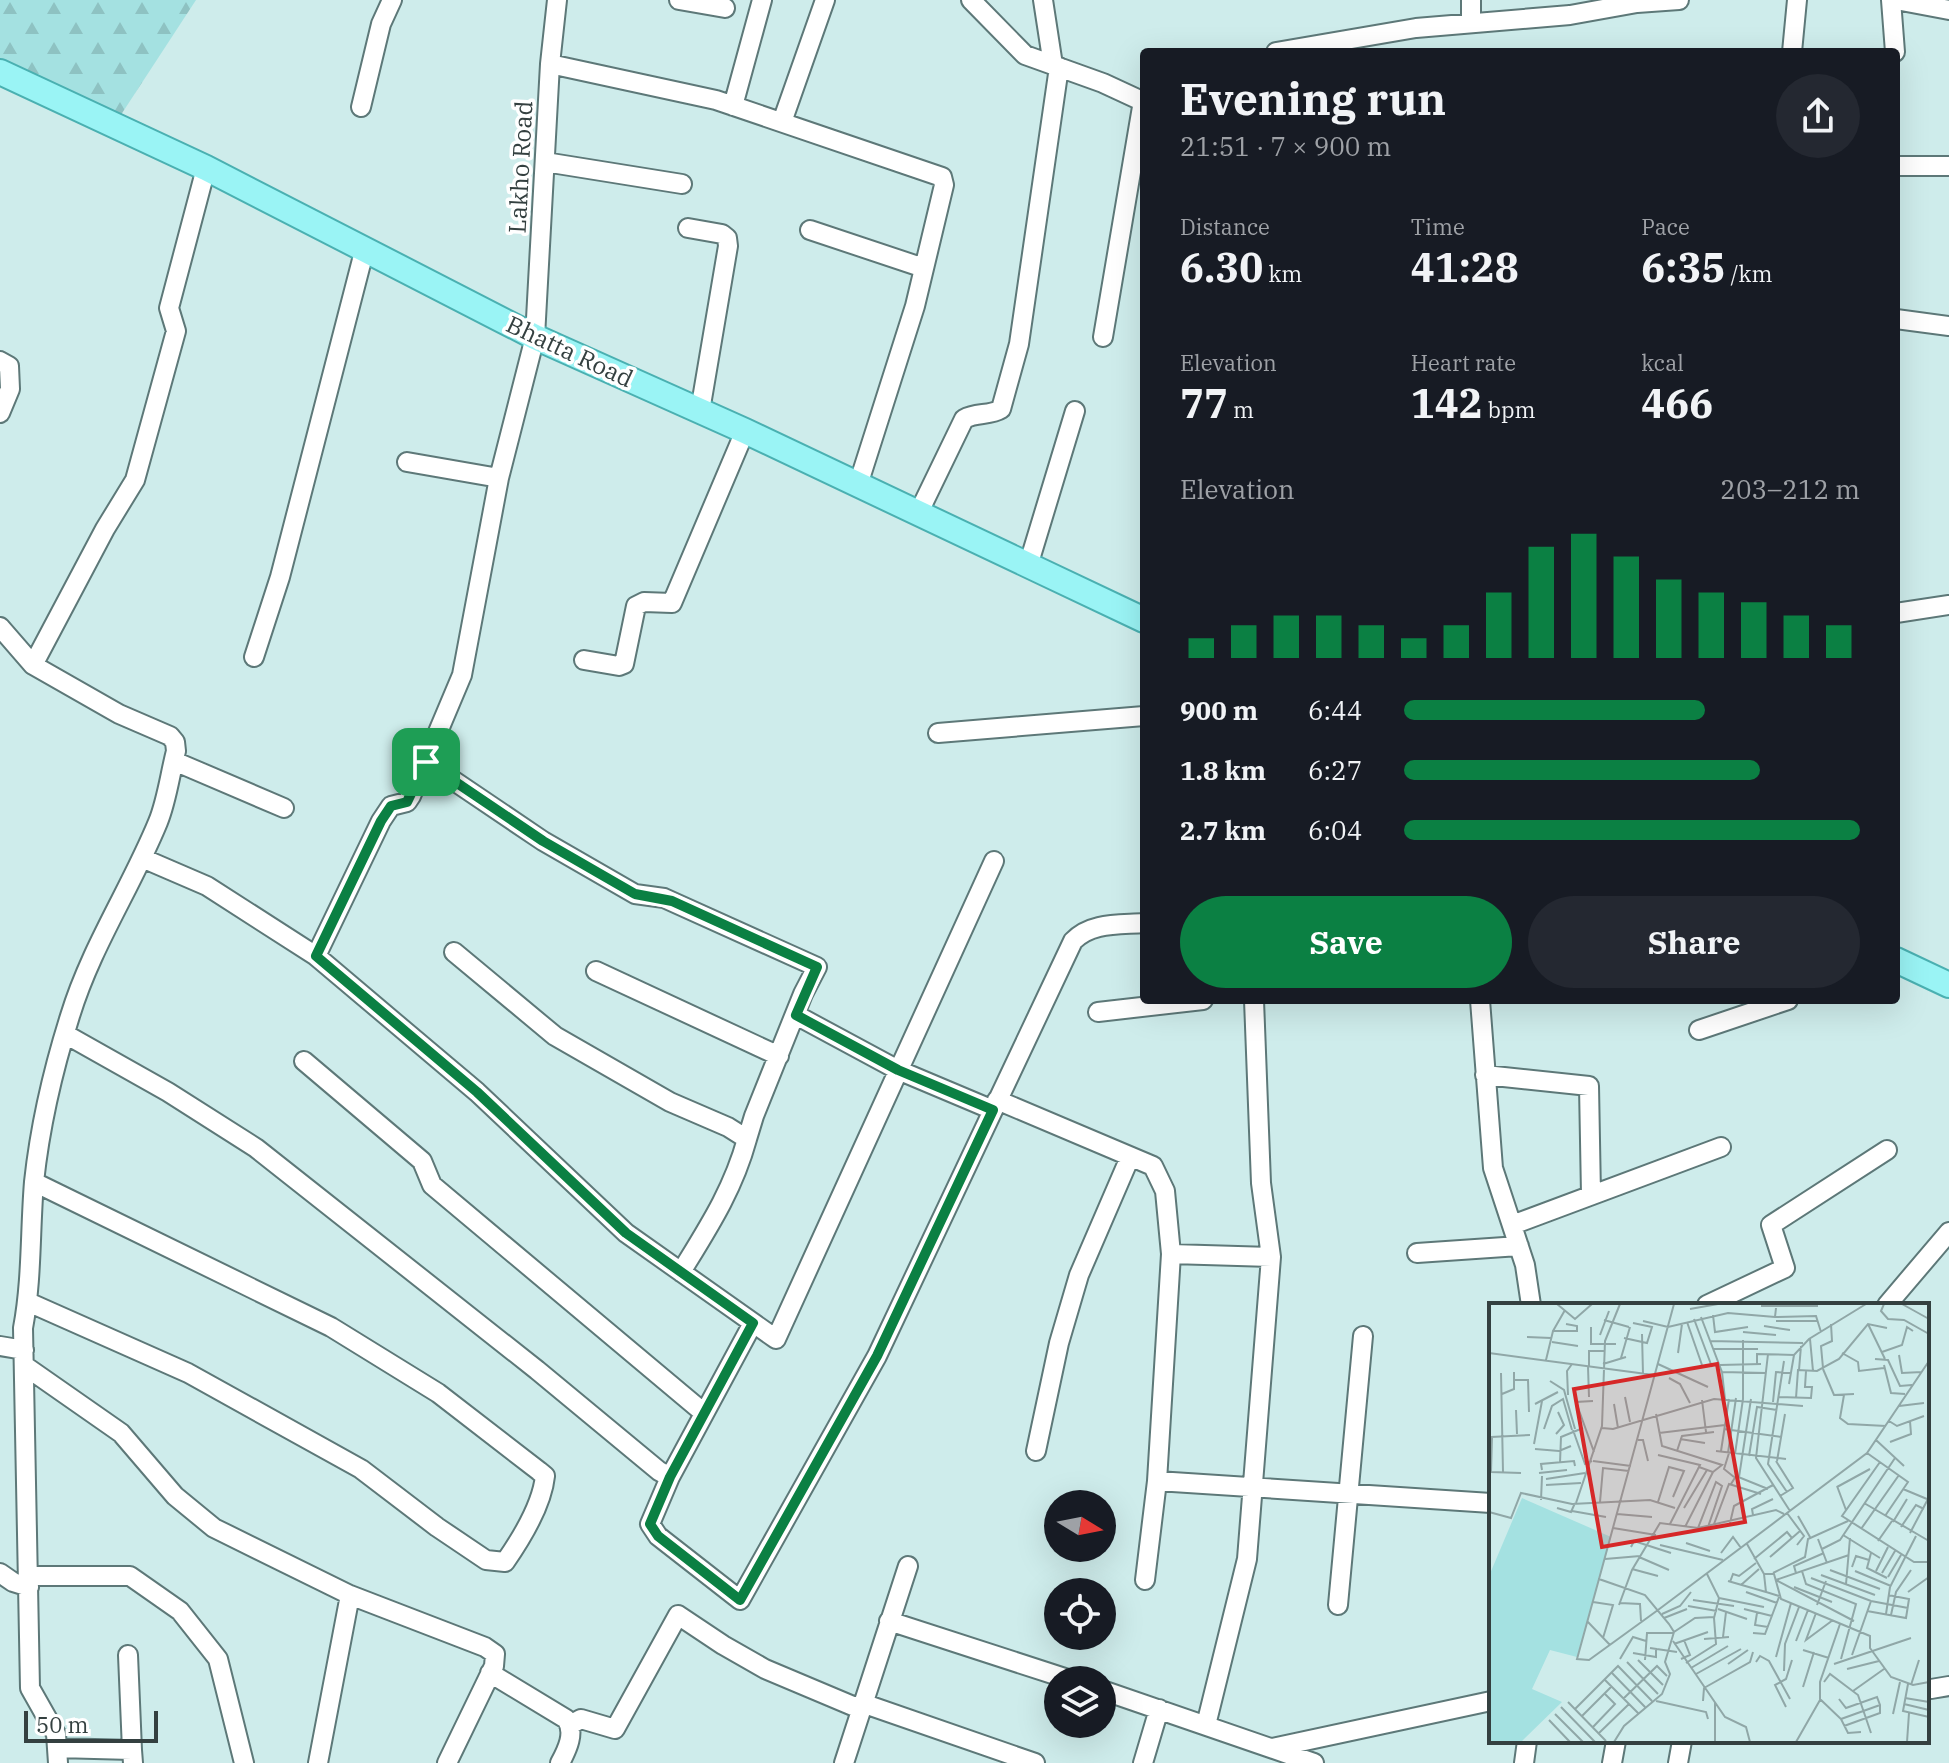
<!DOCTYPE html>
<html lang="en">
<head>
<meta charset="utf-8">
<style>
	:root { --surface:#171b24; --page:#242831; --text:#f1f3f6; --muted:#9ea1a6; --accent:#0b8043 }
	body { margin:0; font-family:"IBM Plex Serif",serif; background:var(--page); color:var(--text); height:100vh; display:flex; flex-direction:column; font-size:30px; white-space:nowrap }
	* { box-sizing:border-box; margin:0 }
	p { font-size:26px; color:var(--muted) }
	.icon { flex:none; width:44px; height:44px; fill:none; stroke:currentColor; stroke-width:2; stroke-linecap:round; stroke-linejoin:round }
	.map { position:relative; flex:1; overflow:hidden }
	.side { position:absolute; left:1140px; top:48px; width:760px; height:956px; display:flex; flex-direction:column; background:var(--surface); border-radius:8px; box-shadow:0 8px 32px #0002 }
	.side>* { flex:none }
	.needle { width:52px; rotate:100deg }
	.buttons { position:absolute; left:1044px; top:1490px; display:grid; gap:16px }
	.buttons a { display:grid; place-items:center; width:72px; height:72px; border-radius:50%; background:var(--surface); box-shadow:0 8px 32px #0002; font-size:40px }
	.scale { position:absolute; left:24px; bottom:20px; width:134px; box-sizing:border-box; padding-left:8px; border:4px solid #344040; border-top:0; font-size:22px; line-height:28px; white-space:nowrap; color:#344040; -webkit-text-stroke:6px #fff; paint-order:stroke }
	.pin { position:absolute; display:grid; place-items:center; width:68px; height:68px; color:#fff; margin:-34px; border-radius:16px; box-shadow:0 4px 12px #0006 }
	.round { display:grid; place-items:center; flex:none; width:84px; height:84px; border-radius:42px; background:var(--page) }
	.head { display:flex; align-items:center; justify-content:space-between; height:136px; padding:0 40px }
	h1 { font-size:44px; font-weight:700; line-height:60px }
	.stats { display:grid; grid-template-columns:repeat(3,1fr); gap:12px; height:136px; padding:8px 40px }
	.stats div { display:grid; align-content:center }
	.stats b { font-size:40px; font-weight:700 }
	.stats small { font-size:22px; font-weight:400 }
	.stats p { font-size:22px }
	.chart { height:224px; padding:16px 40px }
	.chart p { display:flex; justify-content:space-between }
	.chart svg { width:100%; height:144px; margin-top:8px; stroke:var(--accent); stroke-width:6 }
	.action { display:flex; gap:16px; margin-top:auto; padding:16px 40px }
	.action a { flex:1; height:92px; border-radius:48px; background:var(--accent); color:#fff; font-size:32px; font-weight:700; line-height:92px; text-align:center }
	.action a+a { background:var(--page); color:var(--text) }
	ul { padding:0 40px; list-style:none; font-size:26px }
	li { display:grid; grid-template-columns:128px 96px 1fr; align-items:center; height:60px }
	li i { height:20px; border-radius:10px; background:var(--accent) }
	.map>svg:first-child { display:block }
	.forest { fill:url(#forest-firs) }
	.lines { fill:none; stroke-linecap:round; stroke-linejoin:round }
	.minor-casing { stroke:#5d7878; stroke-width:22 }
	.major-casing { stroke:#4ab0b1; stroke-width:28 }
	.minor { stroke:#fff; stroke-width:18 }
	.major { stroke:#9af4f5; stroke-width:24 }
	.route-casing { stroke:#fff; stroke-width:16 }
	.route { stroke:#0b8043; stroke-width:10 }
	.labels { text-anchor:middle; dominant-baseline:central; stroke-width:7; stroke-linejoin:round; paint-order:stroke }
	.street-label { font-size:24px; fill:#344040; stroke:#fff }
	.inset-road { fill:none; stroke:#90a7a7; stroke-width:2 }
	.view { fill:#d62828; fill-opacity:0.15; stroke:#d62828; stroke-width:4 }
	.inset-edge { fill:none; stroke:#344040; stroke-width:4 }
</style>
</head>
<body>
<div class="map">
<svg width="1949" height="1763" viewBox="0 0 1949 1763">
	<defs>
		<pattern id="forest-firs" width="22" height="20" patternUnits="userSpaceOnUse" patternTransform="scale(2)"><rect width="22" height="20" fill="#a4e1e1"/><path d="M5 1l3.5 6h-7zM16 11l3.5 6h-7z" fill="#8ec2c2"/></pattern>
	</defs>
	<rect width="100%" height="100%" fill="#ceeceb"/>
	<path class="forest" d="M0,0h196l-83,127 -113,-54z"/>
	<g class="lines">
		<defs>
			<path id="minor" d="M679,0l46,8
				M971,0l54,55 78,28 41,19
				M1043,0l10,65
				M1471,0v23
				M1891,0l4,52
				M1896,0l53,10
				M1276,52l140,-24 154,-13 67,-12 42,-3
				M1792,52l5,-52
				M550,64l166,36 226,77 2,8 -29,121 -57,179
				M733,106l29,-106
				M361,107l20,-83 11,-24
				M782,122l43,-122
				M545,162l137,22
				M1896,166h53
				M688,228l34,6 5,4 1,8 -28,165
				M810,230l114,38
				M1896,319l53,7
				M1103,337l40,-236
				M0,361l9,5 1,23 -10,24
				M407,462l92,16
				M918,514l46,-95c12,-7 26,-3 37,-10l18,-65 40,-277
				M1028,566l47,-155
				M1896,613l53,-8
				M0,627l33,38 86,49 51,22 5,6 1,9c-6,23 -9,49 -18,71 -27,66 -67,125 -88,194 -17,54 -30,110 -36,166 -4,49 -2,98 -11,146l7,360 26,46 2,29
				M254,657l26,-80 85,-329
				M584,660l35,6 5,-2 12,-58 8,-4 28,1 73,-172
				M33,665l72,-136 30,-49 41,-149 -7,-23 37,-140
				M938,733l206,-17
				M174,761l110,47
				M426,762l117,79 92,53 29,4 153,69 -14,27 -49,122 -7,23 -19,-12 -58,-25 -115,-66 -101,-84
				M142,858l65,28 109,70 161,136 149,141 150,106 218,-478
				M316,956l65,-135 10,-15 16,-4 4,-6 51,-121 37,-197 36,-141 15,-273 7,-64
				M596,971l183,85
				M1480,1000l13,168 32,97 6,40
				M1098,1012l105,-12
				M796,1015l102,55 95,40
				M1699,1030l89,-30
				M65,1034l103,58 88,56 281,222 122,101 11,6 83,-154
				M304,1061l118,100 10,24 272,228
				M1485,1075l104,11 2,109
				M997,1100l156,66 12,25 6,63 -14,227 -12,99
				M1512,1225l209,-78
				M1417,1253l102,-7
				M1171,1254l100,3
				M681,1272c27,-44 52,-82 66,-133
				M28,1302l160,71 173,96 76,58 49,33 19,2c16,-23 37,-57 40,-86l-6,-5 -101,-78 -107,-66 -297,-145
				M1707,1305l78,-37 -14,-43 116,-75
				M1887,1305l62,-73
				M0,1346l24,4
				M25,1366l96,67 54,63 39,32 136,67 135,52 10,7 -1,12 -47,97
				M1036,1451l23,-108 20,-68 51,-118
				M670,1477l-20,47 8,12 82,64 137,-244 196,-415c18,-19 46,-16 71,-18
				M1157,1481l334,22
				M0,1573l13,9 16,5
				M29,1576h101l50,35 38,48 26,104
				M1338,1605l25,-269
				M889,1621l182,59
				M128,1655l4,95
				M490,1673l76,46c10,13 1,31 -6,44
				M1931,1689l18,-3
				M1102,1690l212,73
				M862,1703l173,60
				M570,1725l11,-6 34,10 63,-114 45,30 42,24 95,40
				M1206,1725l41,-166 24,-302 -10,-74 -7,-183
				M57,1748l75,2 1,13
				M1272,1748l219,-47
				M318,1763l32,-168
				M844,1763l64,-197
				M1143,1763l16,-54
				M1524,1763l3,-22
				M1612,1763l4,-22
				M1678,1763l4,-22"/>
			<path id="major" d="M0,72l206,96 329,169 210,94 399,189
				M1896,960l53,25"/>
		</defs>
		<use href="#minor" class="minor-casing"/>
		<use href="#major" class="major-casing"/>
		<use href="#minor" class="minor"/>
		<use href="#major" class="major"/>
	</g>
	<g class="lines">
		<defs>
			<path id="route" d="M426,762l117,79 92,53 37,7 145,66 -21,48 102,55 95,40 -116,246 -137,244 -82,-64 -8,-12 20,-47 83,-154 -127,-90 -149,-141 -161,-136 65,-135 10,-15 16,-4z"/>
		</defs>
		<use href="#route" class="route-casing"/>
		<use href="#route" class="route"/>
	</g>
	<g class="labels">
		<g class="street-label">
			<text transform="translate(520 167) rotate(-87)">Lakho Road</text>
			<text transform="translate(570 351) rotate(25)">Bhatta Road</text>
		</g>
	</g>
	<g transform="translate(1489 1303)">
		<rect width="440" height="440" fill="#ceeceb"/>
		<path d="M33,195l89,39 -34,120 -27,-7 -18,39 30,13 -41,40h-32v-166z" fill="#a4e1e1"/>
		<path class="inset-road" d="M68,1l18,15 17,-15M395,1l-3,7 7,8 16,1 25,14M413,1l27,15M272,3h57M287,5l-1,9 41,-1 5,16M201,6l28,-5M224,12l2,17 33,-5M212,14l21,55 44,1M205,16l18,48M115,17l25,7M154,18l25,6 60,-14 47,4M287,18h42M198,19l15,43M379,21l17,35M275,23l26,4M102,24v17h25M64,28l12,-21M254,29l33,3M153,31l1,40M111,32l9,-24M38,34l24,1M135,35l23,5 5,-16 -19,-4M321,36l3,32M221,38l93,2M63,39l26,4M225,46h44M393,49l20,-7 5,-18 6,4M0,50l165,22M189,50l4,-29M353,50l16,9 1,9 25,-3M279,51l-12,104 34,53M410,52l3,18 20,-1M132,55l9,-31M386,56l13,1 12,26 12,-1M57,57l7,-29h24v-5l-11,-2M295,58l-16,103 19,28M114,61l23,-7M169,61l50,23M268,61v-10l37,1 15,-16 57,-35M231,62l41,-1M395,62l7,28 14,1M99,64l1,30M100,64v-16h15M334,65l-2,-22 11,-5 -1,-17M334,66l11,26 20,-1M310,67l2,-24M233,69l3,27M12,70l2,99M180,75l11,6 10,19M25,77h14l1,32M61,78l14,9 11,39M300,81l5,-29M13,91l12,-5v-17M79,92l-1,-24 5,-7M355,92l-4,23 8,6 38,2M136,94l5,25M290,94l32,1 1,-11h-7l1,-16M307,95l2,-28 19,1 22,-12 29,-35 19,4M213,97l4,32M104,98l-17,1 18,50M284,99l3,-30 14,1M46,101l23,-12M125,101l4,24M410,103l25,-3M27,107l1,24M167,111l6,32 60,19 -9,7M400,118l8,5 27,-10M113,125l11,1 101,-30 89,7M55,126l8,-23 11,-7 9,31M235,126l57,8M84,127l12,34 7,-3M170,130l66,-8M67,131l8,-9 -6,-13M2,134l39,-2M3,134l-1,35 30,1M191,136l25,4M149,137h5l5,21M387,137l28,26M401,139l21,-8 -1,-13M45,141l8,-43M46,146l24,2 12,-5M188,148l5,-15 32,-4M227,148l70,8M232,148l8,-52M239,150l8,-55M240,150l-5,16 10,8M378,150l41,29 -23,34M246,151l8,-55v-59M169,152l42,10 -30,59M260,153l8,-49 20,3M104,158l38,5M287,158l17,27 -13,8M288,158l8,-47M391,159l-38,54 72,46h15M71,160l1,-26 22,-9M53,167l-1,-6 33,-3 1,5M50,170l28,-3M250,174l12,-78M57,176l39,-6M242,181l5,-8 32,13M57,182l35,-2M348,183l9,24M348,184l33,-18M414,186l24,10M52,197l1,-24M111,199l3,-34 26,3M169,199l11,-35 15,4 -11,26M87,200l26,-77 3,-85 15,-37M375,200l65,38M68,205l14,4 4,-9M195,205l23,-38M83,208l34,6M0,209l22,6 10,-25 51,11 78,-4 25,8M298,210l17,23 -7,9M128,211l35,3M264,212l-1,-6 21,-10M309,213l12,21M404,219l14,-23M241,220l4,-17 39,-21M225,221l15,-40 32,10M196,224l28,-55 -14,-5M412,224l15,-22 8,4M124,225l43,7M209,225l18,-46 6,4 -14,41M372,226l38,-54M421,230l18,-34M354,232l37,23M329,236l9,24M389,238l14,-20M197,240l24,8M258,241l17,30h10l7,25 89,37v12l21,29 22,8 16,-3M171,242l63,15M142,244l3,-6 37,12M333,246l18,-9 55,-82M232,250l12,-16 8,11M382,250l-4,15 20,10M150,254l30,13M281,254l30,-26M116,256l35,-3M265,256l33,-27 5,6M363,264l4,-11 13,4M143,266l26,7M341,267l50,19M313,268l4,13 50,20 -15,55M366,268l36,15M387,268l12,-24M284,270l32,-16 3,-18 40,-18M307,270l-2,-7 30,-13M393,270l13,-22M275,271l2,18 13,4M332,272l54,20M399,274l13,-22M322,275l60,23 37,7M110,276l-22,80 12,1 69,-50M287,277l78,41M287,277l73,-25M239,278l38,11M241,279l3,-8 6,2 17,-13M357,281l4,-46M252,282l18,-16M305,284l38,15M257,289l31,11M419,289l21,-15M230,295l45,9M204,297l41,6M104,299l20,3 -10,33M131,300l20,1 1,17M130,302l13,-35 28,-47 38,5 78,-18 8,4M328,302l9,-24M199,303l29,5M229,306l29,10M255,306l28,7M169,307l209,-157 62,-92M378,308l39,7 3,-19 -21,-4M268,310l-2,12 13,2M327,310l-10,27 27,-20M173,311l18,-8 11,-14M397,311l4,-27 26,-51M402,312l5,-23 15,-22M175,315l23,-9M98,318l23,24M351,321l-20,58v17l21,20 7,14 13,-1M185,329l21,-14 19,-1M264,330l12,1 14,-37M234,334l3,-25M215,336l25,-2M184,338l52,76 21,10 4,15M307,338l12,-31M185,341l34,-12M161,345l27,4M314,347l26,8M144,350l23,4v-9M363,352l19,-54M287,354l15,-54M131,356l13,-22 13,4M192,356l9,-4 -6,-15M149,357l25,25M156,357l2,-27h27M138,359l31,32M267,359l4,-6 9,5 21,38M197,360l30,-19 -2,-26 5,-20 -12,-24M239,361l20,-14M345,361l77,-26M202,365l37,-22M358,366l32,-8M295,368l1,-27 14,-37M123,370l33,34M207,371l45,-25M116,377l33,33M335,379l6,-8 28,21 13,38M419,381l-5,27 26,6M422,382l8,-25M314,384l11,-35M364,388l31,-22M416,395l24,4M134,396l34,-33 10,10M350,396l7,9 31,-11 3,8v8l-36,13M167,398l50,11 2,7M214,398l1,-13 46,-26 3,-10M79,399l38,39M415,401l25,6M72,404l34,35M297,404l-11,-22 11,-6 6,-19M86,406l43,-43 34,35M66,411l28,28M404,411l7,-32M93,413l29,-29M352,416l39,-14M60,417l21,22M104,424l22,-23 -11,-11M110,430l30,-29M125,439l10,-16 38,-32 8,-20 -5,-12 9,-30 -5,-8 -24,-29 -46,-16 75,-275M226,439v-40M307,439l24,-42M418,439l2,-29"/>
		<path class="view" d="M228,61l28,158 -143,25 -28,-158z"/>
		<rect width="440" height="440" class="inset-edge"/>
	</g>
</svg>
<div class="buttons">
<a><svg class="needle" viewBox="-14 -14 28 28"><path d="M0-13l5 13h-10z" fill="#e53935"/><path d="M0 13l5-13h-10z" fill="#9ea1a6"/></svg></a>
<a><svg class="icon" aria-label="locate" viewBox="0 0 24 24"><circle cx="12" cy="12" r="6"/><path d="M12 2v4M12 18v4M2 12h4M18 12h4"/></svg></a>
<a><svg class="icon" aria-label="layers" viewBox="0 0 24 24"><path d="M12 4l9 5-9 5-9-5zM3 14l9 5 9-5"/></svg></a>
</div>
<div class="scale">50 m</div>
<div class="pin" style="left:426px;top:762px;background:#1e9e55"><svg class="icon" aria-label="arrive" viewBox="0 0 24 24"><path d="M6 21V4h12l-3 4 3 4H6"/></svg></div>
<section class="side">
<div class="head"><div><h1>Evening run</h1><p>21:51 · 7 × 900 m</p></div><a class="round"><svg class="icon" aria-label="share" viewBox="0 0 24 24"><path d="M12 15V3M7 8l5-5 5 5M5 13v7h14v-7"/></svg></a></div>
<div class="stats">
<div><p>Distance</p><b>6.30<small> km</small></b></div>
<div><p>Time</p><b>41:28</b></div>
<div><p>Pace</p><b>6:35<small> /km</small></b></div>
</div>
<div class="stats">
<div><p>Elevation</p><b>77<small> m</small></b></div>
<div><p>Heart rate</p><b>142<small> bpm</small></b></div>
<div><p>kcal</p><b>466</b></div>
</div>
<div class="chart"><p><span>Elevation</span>203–212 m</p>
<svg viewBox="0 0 160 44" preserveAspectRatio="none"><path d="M5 44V38M15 44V34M25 44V31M35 44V31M45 44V34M55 44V38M65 44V34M75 44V24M85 44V10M95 44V6M105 44V13M115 44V20M125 44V24M135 44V27M145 44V31M155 44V34"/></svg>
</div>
<ul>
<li><b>900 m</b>6:44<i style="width:66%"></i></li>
<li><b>1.8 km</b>6:27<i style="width:78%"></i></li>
<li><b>2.7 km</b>6:04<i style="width:100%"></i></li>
</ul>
<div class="action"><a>Save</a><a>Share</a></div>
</section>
</div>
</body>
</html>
